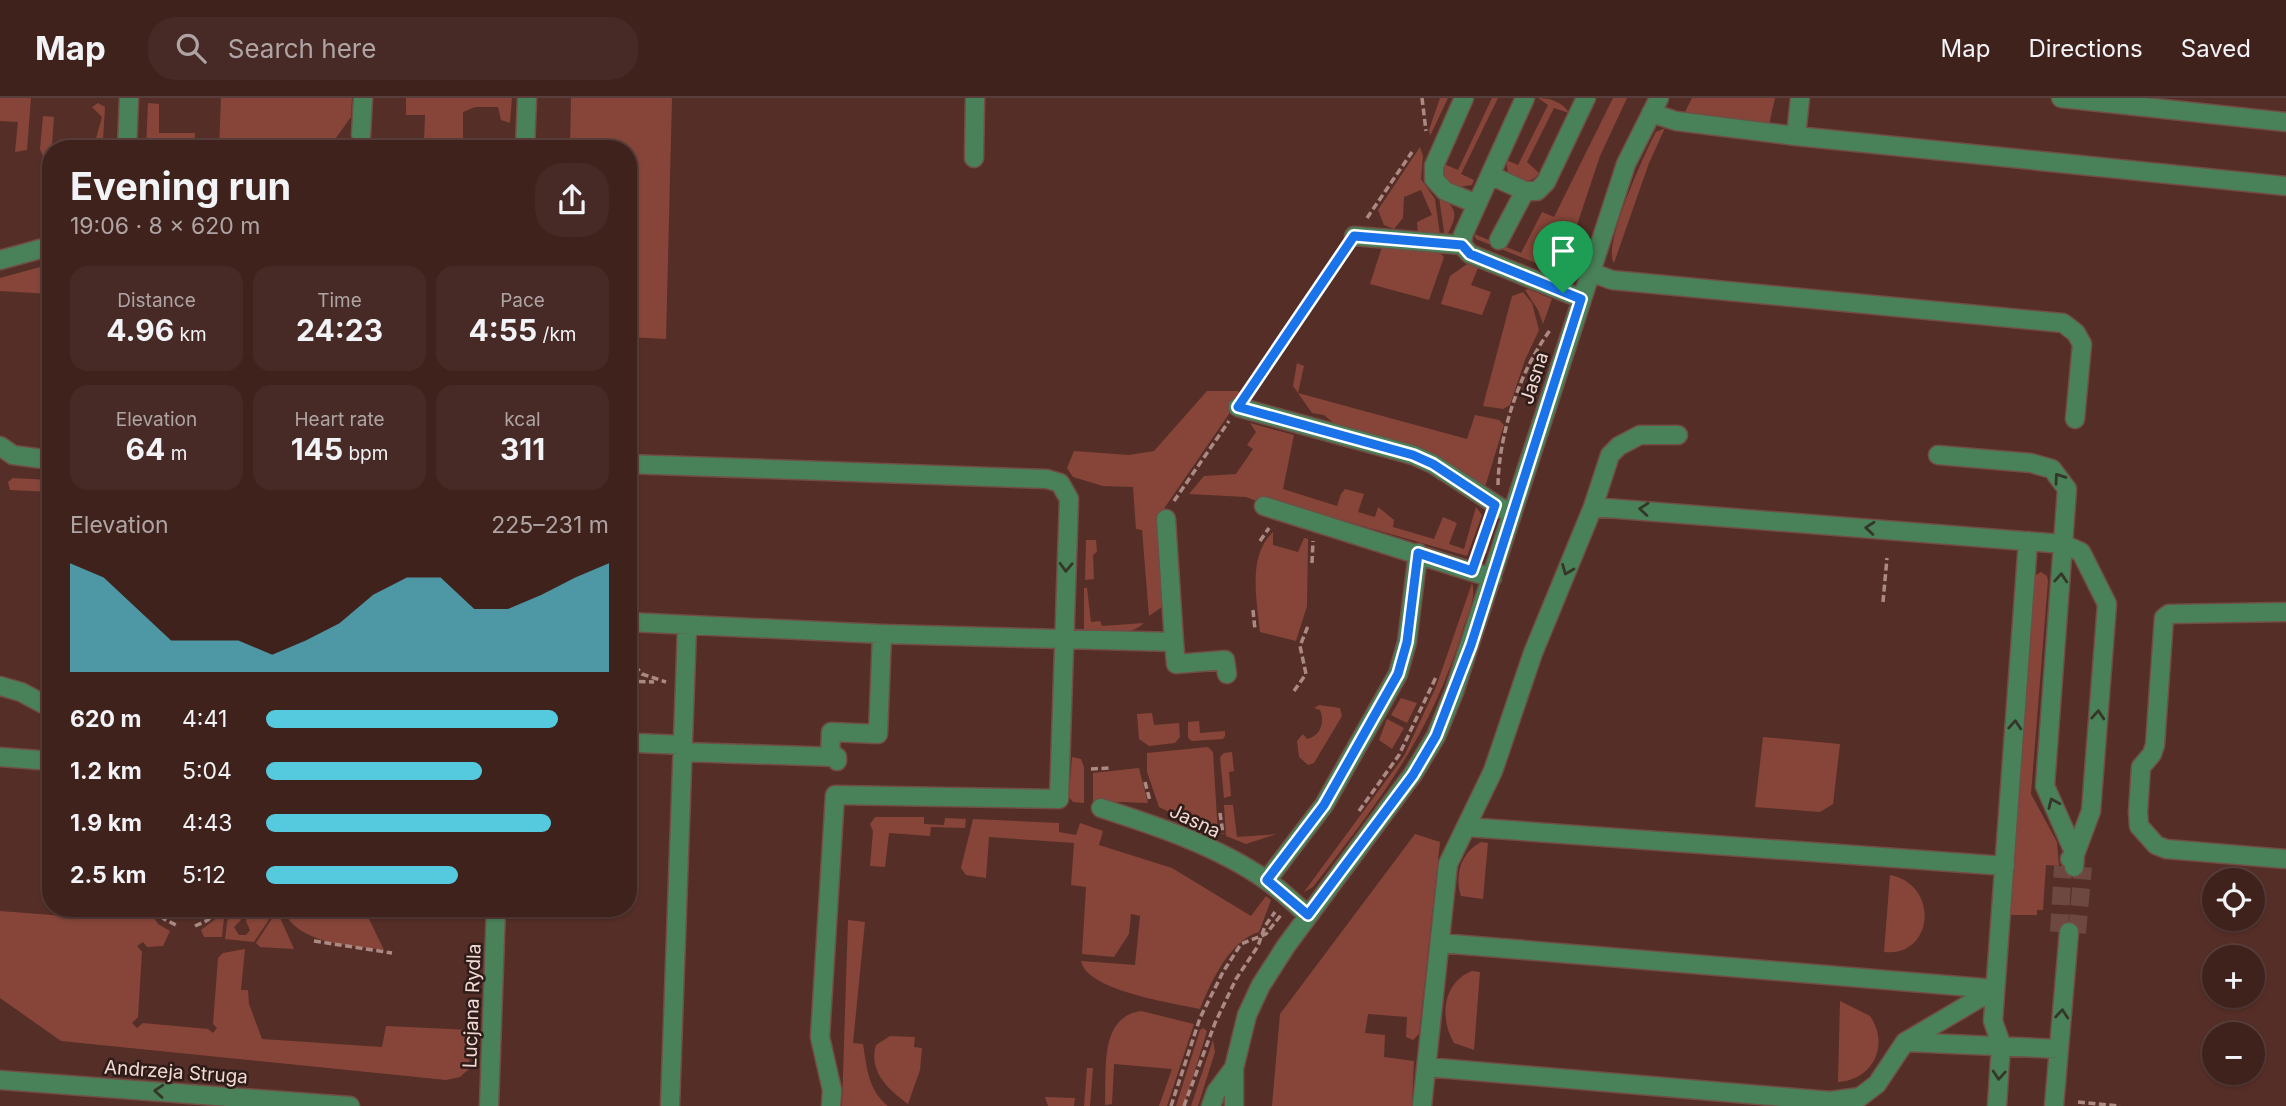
<!DOCTYPE html>
<html lang="en">
<head>
<meta charset="utf-8">
<style>
	:root { --surface:#40221d; --page:#472a26; --text:#f1f3f6; --muted:#aea4a4; --line:#593f3b; --accent:#55cadf }
	body { margin:0; font-family:Inter,sans-serif; background:var(--page); color:var(--text); height:100vh; display:flex; flex-direction:column; font-size:26px; white-space:nowrap }
	* { box-sizing:border-box; margin:0 }
	p { font-size:23px; color:var(--muted) }
	.icon { flex:none; width:38px; height:38px; fill:none; stroke:currentColor; stroke-width:2; stroke-linecap:round; stroke-linejoin:round }
	.map { position:relative; flex:1; overflow:hidden }
	.drawer { position:absolute; left:42px; top:42px; width:595px; height:777px; display:flex; flex-direction:column; background:var(--surface); border-radius:28px; box-shadow:0 2px 5px #0004,0 0 0 2px var(--line) }
	.drawer>* { flex:none }
	.tools { position:absolute; left:2202px; top:770px; display:grid; gap:14px }
	.tools a { display:grid; place-items:center; width:63px; height:63px; border-radius:50%; background:var(--surface); box-shadow:0 2px 5px #0004,0 0 0 2px var(--line); font-size:35px }
	.pin { position:absolute; display:grid; place-items:center; width:60px; height:60px; color:#fff; margin:-72px -30px; border-radius:50% 50% 50% 0; rotate:-45deg; box-shadow:0 0 7px #0007 }
	.pin .icon { rotate:45deg }
	.round { display:grid; place-items:center; flex:none; width:74px; height:74px; border-radius:28px; background:var(--page) }
	.headline { display:flex; align-items:center; justify-content:space-between; height:119px; padding:0 28px }
	h1 { font-size:38px; font-weight:700; line-height:52px }
	.figures { display:grid; grid-template-columns:repeat(3,1fr); gap:10px; height:119px; padding:7px 28px }
	.figures div { display:grid; align-content:center; border-radius:18px; background:var(--page); text-align:center }
	.figures b { font-size:30px; font-weight:700 }
	.figures small { font-size:19px; font-weight:400 }
	.figures p { font-size:19px }
	.chart { height:196px; padding:14px 28px }
	.chart p { display:flex; justify-content:space-between }
	.chart svg { width:100%; height:126px; margin-top:7px; fill:var(--accent); opacity:.7 }
	ul { padding:0 28px; list-style:none; font-size:23px }
	li { display:grid; grid-template-columns:112px 84px 1fr; align-items:center; height:52px }
	li i { height:18px; border-radius:9px; background:var(--accent) }
	header { display:flex; align-items:center; gap:42px; box-sizing:border-box; height:98px; padding:0 35px; background:var(--surface); border-bottom:2px solid var(--line) }
	header strong { font-size:33px }
	nav { display:flex; gap:38px; margin-inline-start:auto; font-size:24px }
	.search { width:490px; height:63px; background:var(--page); display:flex; align-items:center; gap:18px; box-sizing:border-box; padding:0 24px; border-radius:28px; color:var(--muted); font-size:26px }
	.map>svg:first-child { display:block }
	.green { fill:#874539 }
	.lines { fill:none; stroke-linecap:round; stroke-linejoin:round }
	.minor-tunnel { stroke:#6d4841; stroke-width:18; stroke-dasharray:18 9; stroke-linecap:butt }
	.minor-casing { stroke:#714d46; stroke-width:21 }
	.path { stroke:#aa8a83; stroke-width:3.5; stroke-dasharray:7 3.5; stroke-linecap:butt }
	.minor { stroke:#498258; stroke-width:18 }
	.oneway { stroke:#353629 }
	.route-casing { stroke:#fff; stroke-width:14 }
	.route { stroke:#1a73e8; stroke-width:9 }
	.labels { text-anchor:middle; dominant-baseline:central; stroke-width:5; stroke-linejoin:round; paint-order:stroke }
	.street-label { font-size:19px; fill:#f3d9d3; stroke:#2e1c19 }
</style>
</head>
<body>
<header>
<strong>Map</strong>
<div class="search"><svg class="icon" aria-label="search" viewBox="0 0 24 24"><circle cx="10" cy="10" r="6"/><path d="M15 15l6 6"/></svg>Search here</div>
<nav><a>Map</a><a>Directions</a><a>Saved</a></nav>
</header>
<div class="map">
<svg width="2286" height="1008" viewBox="0 0 2286 1008">
	<rect width="100%" height="100%" fill="#552e27"/>
	<path class="green" d="M0,0h31l-4,52 -12,2 3,-30 -18,-1z
		M221,0h131l-1,19 -23,32h-109z
		M406,0h106l-2,25 -9,-3 -3,-13h-23l-12,5v28h-7l-1,3 -31,-1 1,-27h-19z
		M571,0h101l-6,241 -38,-2v-188h-58z
		M1440,0h8l-18,38 -1,-6z
		M1492,0h6l-37,76 13,6 -2,5 -14,2 -13,-7 -3,-13 2,-3 14,6z
		M1538,0c12,0 25,4 31,15l-15,-5 -27,54 12,11c-9,13 -20,7 -31,1l-2,-14 12,5 30,-60z
		M1613,0h14l-27,58 -39,117 -85,-34 -2,-5 47,19 21,-41 12,5z
		M1692,0h83l-6,27 -86,-9z
		M98,5l7,4 -2,34 5,8h-15l9,-32 -10,-10z
		M148,5l11,1v29h36l-1,16h-48z
		M43,18l11,1 -3,41 -8,-2 -3,-7z
		M1665,30l-16,35 -35,100c-12,-16 31,-111 42,-131z
		M1420,49l3,9 -2,23 14,20 5,36 -22,2 -1,-15 15,-7 -11,-25 -17,7 -1,21 -9,11 -10,-4 -6,-15z
		M1439,99c23,12 16,23 6,42z
		M1382,149l57,5 5,5 -15,43 -59,-16z
		M51,166v30l-51,-3v-13z
		M1467,166l11,4 -7,17 20,7 -9,23 -41,-11 9,-28z
		M1528,191l24,10 -9,25 -5,-14 -13,-20z
		M1523,194l9,11 7,27 -14,30 -15,45 -7,4 -20,-3 29,-110z
		M1297,265l7,3 -6,27 169,46 8,-24 24,5 5,5 -19,62 -143,-57 -18,-15 -12,-2 -19,-27z
		M1207,293h31l4,4 -81,118 7,90 -19,13 -7,-86 -6,-1 -3,-42 -30,-1 -30,-9 -6,-9 7,-17 55,4 25,-4z
		M1250,325l44,12 -11,54 54,17 4,-12 4,-5 19,5 -6,18 17,5 3,-10 16,13 -1,7 41,12 9,-22 14,6 -8,21 15,5 12,-42 6,8 -15,41 -188,-54 -17,1 -16,-6 -57,-3 15,-18 32,-2 17,-25 -6,-4 9,-13z
		M13,380l37,2 1,12 -41,-2 -2,-8z
		M1497,415l-10,40 -7,5 13,-42z
		M1273,434v13l25,7 6,-14 4,1 -1,67 -11,35 -36,-9c-3,-32 -13,-76 13,-100z
		M1086,442h10l1,12 -4,3 1,24 -9,1z
		M2041,474l6,4 1,5 -17,213 26,48 2,24 -13,-1 -3,45h-6v5h-29l26,-339z
		M1472,485c5,13 -5,33 -9,46 -32,107 -84,172 -150,258l-9,5 100,-136 32,-69z
		M1084,490h3l4,34 9,-1 2,5 42,-3c-14,14 -41,12 -60,10z
		M1401,600l16,5 -10,20 -16,-8z
		M1319,607l21,3 2,8 -28,47 -6,2 -9,-8 -2,-16 6,-7 4,5c14,-3 18,-17 13,-29l-6,-2z
		M1152,615l2,12 25,-2 1,14 -5,6 -26,3 -10,-7 -2,-25z
		M1387,621l17,9 -12,21 -13,-9z
		M1199,623l1,12 25,-2v5l-2,3 -31,2 -4,-3v-16z
		M1763,639l77,7 -7,60 -13,8 -65,-5z
		M1208,649l5,5 5,83 -59,-28 -12,-35v-19z
		M1232,654l2,19 -5,1 2,24 -7,2 -4,-41 4,-4z
		M1072,659l9,2 3,8v36l-11,-1 -4,-5z
		M1139,670l9,35 -55,-2v-28z
		M1224,707h9l4,32 40,-3 -31,10 -20,-8z
		M875,719h49v7l20,1 1,-7 21,1 -1,9 -34,-1 -1,9 -41,-3 -4,34 -15,-1 3,-35 -3,-7z
		M973,721l86,4v9l17,3 4,-12 23,8 -4,14 73,23 79,48 15,-20 5,4 -12,32c-30,9 -48,50 -59,77 -27,-6 -113,-18 -119,-48l54,4 5,-49 -9,-2 -2,20 -15,23 -32,-3 4,-67 -15,-2 3,-42 -85,-6 -3,41 -20,-3 -5,-7z
		M1415,736l25,8 -21,192 -6,6 -7,-3 1,-20 -39,-3 -3,19 20,2 -1,22 30,4 -2,45h-140l8,-92z
		M1481,744l7,1 -5,56 -22,-3c-7,-20 0,-44 20,-54z
		M1890,777c51,10 43,83 -6,77z
		M104,810h44l10,16 12,7 -7,15 -16,1 -4,-5 -6,4 5,6 -4,65 -6,6 5,5 6,-5 65,6 5,4 4,-5 -4,-4 5,-66 5,-5 22,-4 -4,41h7l1,14 13,35 120,8 4,-21 85,4 -2,39 -9,8 -14,3 -385,-39 -61,-43v-87l103,8z
		M223,810h2l-3,29h-18l-3,-7 17,-13z
		M229,810h10l2,12 -7,7 5,8h7l4,-5 -4,-9 3,-13h21l2,7 -18,27 -29,-3z
		M282,811l86,8 16,33c-35,-5 -85,-5 -102,-41z
		M277,813l17,38 -34,-2 -4,-4z
		M848,822l17,2 -12,121 10,1c4,24 5,46 25,62h-46z
		M1472,873l8,1 -6,78 -20,-7c-15,-25 -11,-61 18,-72z
		M1840,903l30,15c20,29 3,64 -32,66z
		M1141,913l53,13 -27,82h-8l13,-37 -58,-5 -2,40 -7,1c2,-33 -7,-88 36,-94z
		M1203,930l4,3 -23,75h-8l24,-76z
		M890,938l25,1 -1,10 8,1 -2,22 -12,34c-19,-14 -40,-32 -32,-59z
		M1213,942l2,12 -17,54h-7z
		M1087,970h6l-3,38h-6z
		M1045,999l30,1 -1,8h-26z"/>
	<g class="lines">
		<path class="minor-tunnel" d="M2059,834l4,-66
			M2077,835l6,-66"/>
		<defs>
			<path id="minor" d="M1464,0l-30,68v13l11,12 32,13
				M1525,0l-62,137 -1,10 8,9 112,45
				M2061,0l225,24
				M1651,15l25,8 120,15 490,50
				M361,37l2,-37
				M1796,38l4,-38
				M127,51l2,-51
				M525,51l2,-51
				M974,60l1,-60
				M1490,77l35,16h12l9,-9 40,-84
				M1354,138l108,9
				M1499,142l26,-49
				M0,162l51,-14
				M1590,174l22,8 451,43 13,10 6,11 -7,75
				M1238,309l175,48 20,9 79,51
				M0,348l13,9 38,5
				M1938,357l93,8 21,6 15,20 -4,55 18,8 26,52 -16,207 -16,43 -5,5
				M628,366l419,15 13,4 9,16 -10,300 -224,-4 -15,242 12,53 -1,16
				M1264,408l228,72
				M1593,409l470,37 -18,242 30,68 -1,13
				M2286,514l-117,2 -5,4 -9,127 -3,9 -11,13 -3,45 1,14 17,19 10,4 120,10
				M628,524l254,12 292,8 -8,-123
				M1174,544l2,22 49,-4 2,14
				M0,588l21,6 30,16
				M637,645l46,2
				M683,654l154,5v4
				M0,659l51,4
				M830,659l1,-25 47,2 4,-100
				M1101,710c56,18 116,38 165,72 15,10 29,24 42,35
				M1466,729l539,39
				M1267,782l57,-75 74,-131 9,-32 11,-89
				M1440,845l555,46
				M1905,944l154,7
				M1426,969l404,34 30,-4 17,-13 28,-42 90,-53
				M0,982l350,26
				M489,1008l7,-198
				M670,1008l17,-479
				M1211,1008l5,-14 18,-24
				M1234,1008v-38l13,-53 14,-30 25,-39 127,-172 23,-38 18,-44 172,-528 33,-66
				M1422,1008l26,-242 45,-93 40,-118 60,-146 17,-52 9,-9 21,-11h38
				M1997,1008l4,-62 -8,-23 35,-480
				M2054,1008l15,-174"/>
		</defs>
		<use href="#minor" class="minor-casing"/>
		<path class="path" d="M1422,0l4,33
			M1367,120l45,-66
			M1249,293l96,-141
			M1498,387c1,-52 22,-115 53,-156
			M1174,403l55,-80
			M1260,443l9,-13
			M1312,465l1,-22
			M1883,504l4,-44
			M1253,512l2,20
			M628,560l14,16 24,8
			M628,583l26,1
			M1294,593l12,-17 -6,-28 8,-20
			M1091,671l18,-1
			M1145,684l5,19
			M1359,713l40,-56 38,-80
			M1220,715l3,21
			M154,810l10,11 12,6
			M195,828l13,-6 10,-12
			M314,843l78,12
			M2078,1004l42,4
			M1171,1008l29,-88 23,-46 18,-28 25,-10 15,-19
			M1184,1008l31,-83 21,-44 22,-33 7,-20 10,-14"/>
		<use href="#minor" class="minor"/>
	</g>
	<defs><path id="oneway-chevron" d="M-2-3.5L2.5 0L-2 3.5" fill="none" stroke-width="1.6" stroke-linecap="round" stroke-linejoin="round" transform="scale(1.75)"/></defs>
	<g class="oneway">
		<use href="#oneway-chevron" transform="translate(2059 380) rotate(-125)"/>
		<use href="#oneway-chevron" transform="translate(1644 411) rotate(-175)"/>
		<use href="#oneway-chevron" transform="translate(1870 430) rotate(-175)"/>
		<use href="#oneway-chevron" transform="translate(1066 469) rotate(92)"/>
		<use href="#oneway-chevron" transform="translate(1567 472) rotate(112)"/>
		<use href="#oneway-chevron" transform="translate(2061 480) rotate(-86)"/>
		<use href="#oneway-chevron" transform="translate(2098 617) rotate(-86)"/>
		<use href="#oneway-chevron" transform="translate(2015 627) rotate(-86)"/>
		<use href="#oneway-chevron" transform="translate(2053 705) rotate(-114)"/>
		<use href="#oneway-chevron" transform="translate(2062 916) rotate(-85)"/>
		<use href="#oneway-chevron" transform="translate(1999 977) rotate(94)"/>
		<use href="#oneway-chevron" transform="translate(159 993) rotate(-176)"/>
	</g>
	<g class="lines">
		<defs>
			<path id="route" d="M1354,138l108,9 8,9 111,45 -110,346 -35,91 -23,39 -105,140 -41,-35 57,-75 74,-131 9,-32 11,-89 54,18 23,-66 -62,-41 -20,-9 -175,-48z"/>
		</defs>
		<use href="#route" class="route-casing"/>
		<use href="#route" class="route"/>
	</g>
	<g class="labels">
		<g class="street-label">
			<text transform="translate(1534 280) rotate(-72)">Jasna</text>
			<text transform="translate(1195 723) rotate(25)">Jasna</text>
			<text transform="translate(472 908) rotate(-88)">Lucjana Rydla</text>
			<text transform="translate(176 974) rotate(4)">Andrzeja Struga</text>
		</g>
	</g>
</svg>
<div class="tools">
<a><svg class="icon" aria-label="locate" viewBox="0 0 24 24"><circle cx="12" cy="12" r="6"/><path d="M12 2v4M12 18v4M2 12h4M18 12h4"/></svg></a>
<a>+</a>
<a>−</a>
</div>
<div class="pin" style="left:1563px;top:195px;background:#1e9e55"><svg class="icon" aria-label="arrive" viewBox="0 0 24 24"><path d="M6 21V4h12l-3 4 3 4H6"/></svg></div>
<section class="drawer">
<div class="headline"><div><h1>Evening run</h1><p>19:06 · 8 × 620 m</p></div><a class="round"><svg class="icon" aria-label="share" viewBox="0 0 24 24"><path d="M12 15V3M7 8l5-5 5 5M5 13v7h14v-7"/></svg></a></div>
<div class="figures">
<div><p>Distance</p><b>4.96<small> km</small></b></div>
<div><p>Time</p><b>24:23</b></div>
<div><p>Pace</p><b>4:55<small> /km</small></b></div>
</div>
<div class="figures">
<div><p>Elevation</p><b>64<small> m</small></b></div>
<div><p>Heart rate</p><b>145<small> bpm</small></b></div>
<div><p>kcal</p><b>311</b></div>
</div>
<div class="chart"><p><span>Elevation</span>225–231 m</p>
<svg viewBox="0 0 160 44" preserveAspectRatio="none"><path d="M0 44V6L10 11L20 22L30 33L40 33L50 33L60 38L70 33L80 27L90 17L100 11L110 11L120 22L130 22L140 17L150 11L160 6V44z"/></svg>
</div>
<ul>
<li><b>620 m</b>4:41<i style="width:85%"></i></li>
<li><b>1.2 km</b>5:04<i style="width:63%"></i></li>
<li><b>1.9 km</b>4:43<i style="width:83%"></i></li>
<li><b>2.5 km</b>5:12<i style="width:56%"></i></li>
</ul>
</section>
</div>
</body>
</html>
